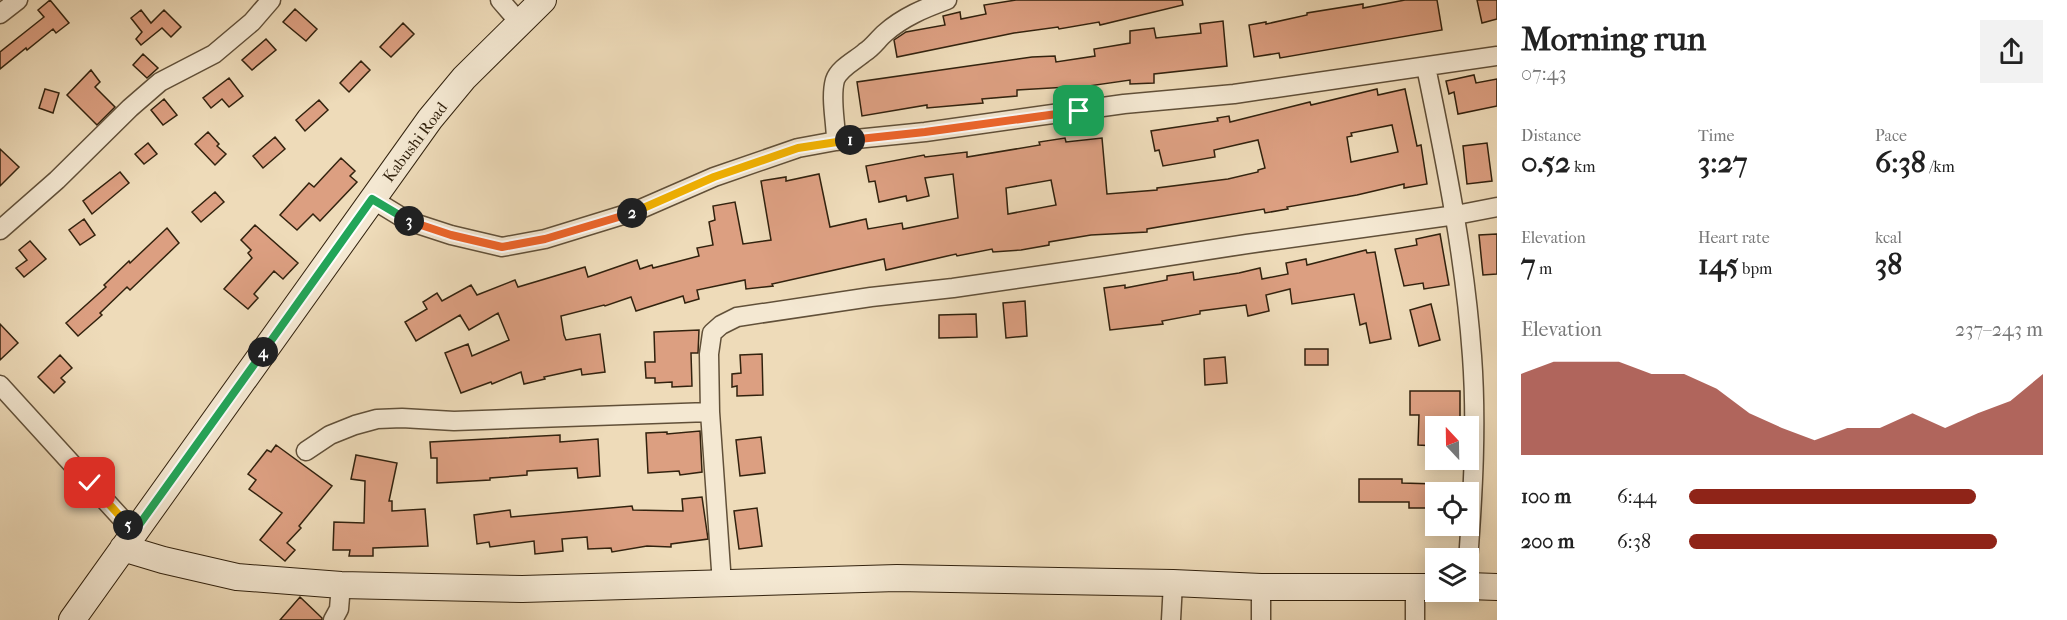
<!DOCTYPE html>
<html lang="en">
<head>
<meta charset="utf-8">
<style>
	:root { --surface:#fff; --page:#f2f2f2; --text:#222; --muted:#767676; --accent:#8f2418 }
	body { margin:0; font-family:"IM FELL French Canon",serif; background:var(--page); color:var(--text); height:100vh; display:flex; flex-direction:column; font-size:22px; white-space:nowrap }
	* { box-sizing:border-box; margin:0 }
	p { font-size:20px; color:var(--muted) }
	.icon { flex:none; width:33px; height:33px; fill:none; stroke:currentColor; stroke-width:2; stroke-linecap:round; stroke-linejoin:round }
	.map { position:relative; flex:1; overflow:hidden }
	.panel { display:flex; flex-direction:column; background:var(--surface); width:570px }
	.panel>* { flex:none }
	.needle { width:39px; rotate:338deg }
	.tools { position:absolute; left:1425px; top:416px; display:grid; gap:12px }
	.tools a { display:grid; place-items:center; width:54px; height:54px; border-radius:0px; background:var(--surface); box-shadow:0 3px 15px #0003; font-size:30px }
	.pin { position:absolute; display:grid; place-items:center; width:51px; height:51px; color:#fff; margin:-26px; border-radius:12px; box-shadow:0 3px 9px #0006 }
	.km { position:absolute; width:30px; height:30px; margin:-15px; border-radius:50%; background:#222; color:#fff; font-size:16px; line-height:30px; text-align:center }
	.round { display:grid; place-items:center; flex:none; width:63px; height:63px; border-radius:0px; background:var(--page) }
	.head { display:flex; align-items:center; justify-content:space-between; height:102px; padding:0 24px }
	h1 { font-size:33px; font-weight:700; line-height:45px }
	.metrics { display:grid; grid-template-columns:repeat(3,1fr); gap:9px; height:102px; padding:6px 24px }
	.metrics div { display:grid; align-content:center }
	.metrics b { font-size:30px; font-weight:700 }
	.metrics small { font-size:16px; font-weight:400 }
	.metrics p { font-size:16px }
	.chart { height:168px; padding:12px 24px }
	.chart p { display:flex; justify-content:space-between }
	.chart svg { width:100%; height:108px; margin-top:6px; fill:var(--accent); opacity:.7 }
	ul { padding:0 24px; list-style:none; font-size:20px }
	li { display:grid; grid-template-columns:96px 72px 1fr; align-items:center; height:45px }
	li i { height:15px; border-radius:8px; background:var(--accent) }
	main { display:flex; flex:1; min-height:0 }
	.map>svg:first-child { display:block }
	.building { fill:#dc9f81; stroke:#32220e; stroke-width:1.5; fill-rule:evenodd }
	.lines { fill:none; stroke-linecap:round; stroke-linejoin:round }
	.street-casing { stroke:#615039; stroke-width:21 }
	.secondary-casing { stroke:#32220e; stroke-width:28 }
	.street { stroke:#f4e8d2; stroke-width:18 }
	.secondary { stroke:#f4e8d2; stroke-width:26 }
	.split-1-casing { stroke:#fff; stroke-width:12 }
	.split-2-casing { stroke:#fff; stroke-width:12 }
	.split-3-casing { stroke:#fff; stroke-width:12 }
	.split-4-casing { stroke:#fff; stroke-width:12 }
	.split-5-casing { stroke:#fff; stroke-width:12 }
	.split-6-casing { stroke:#fff; stroke-width:12 }
	.split-1 { stroke:#f0652b; stroke-width:8 }
	.split-2 { stroke:#f5b400; stroke-width:8 }
	.split-3 { stroke:#f0652b; stroke-width:8 }
	.split-4 { stroke:#22a559; stroke-width:8 }
	.split-5 { stroke:#22a559; stroke-width:8 }
	.split-6 { stroke:#f5b400; stroke-width:8 }
	.labels { text-anchor:middle; dominant-baseline:central; stroke-width:4.5; stroke-linejoin:round; paint-order:stroke }
	.street-label { font-size:16px; fill:#32220e; stroke:#f4e8d2 }
</style>
</head>
<body>
<main>
<div class="map">
<svg width="1497" height="620" viewBox="0 0 1497 620">
	<rect width="100%" height="100%" fill="#eedbb9"/>
	<filter id="stains"><feTurbulence type="fractalNoise" baseFrequency=".00333" numOctaves="4"/><feColorMatrix values="0 0 0 0 .2 0 0 0 0 .09 0 0 0 0 .02 0 0 0 .5 -.17"/></filter>
	<radialGradient id="worn" r=".72"><stop offset=".6" stop-color="#630" stop-opacity="0"/><stop offset="1" stop-color="#630" stop-opacity=".3"/></radialGradient>
	<path class="building" d="M50,0l19,23 -13,10 -3,-4 -26,21 -1,-2 -26,21v-17l44,-35 -6,-7z
		M1016,0h166l1,5 -83,20 -1,-3 -40,7 -1,-2 -44,6 -117,24 -3,-17 12,-8 39,-7 -2,-9 17,-4 1,7 25,-5 -2,-9z
		M1405,0h32l5,30 -162,28 -1,-5 -25,4 -5,-32 17,-3v2l41,-9v-2l56,-9v4z
		M1477,0h20v19l-15,4z
		M295,9l22,20 -11,12 -23,-19z
		M141,10l10,13 13,-13 17,17 -10,10 -9,-9 -21,17 -5,-6 6,-7 -11,-14z
		M1223,21l4,45 -73,8v9l-24,1v-4l-62,9v-2l-51,3v6l-35,3 1,4 -56,5v-3l-65,11 -5,-34 175,-25 23,-1 1,6 39,-6 -1,-7 36,-6v-12l24,-3 2,10 45,-5 -1,-9z
		M403,23l11,11 -23,23 -11,-10z
		M266,39l10,11 -24,20 -10,-10z
		M143,54l15,14 -11,10 -14,-13z
		M361,61l9,9 -21,22 -9,-9z
		M91,70l9,12 -5,5 20,20 -18,18 -30,-30z
		M1474,75l2,8 21,-4v27l-39,8 -4,-22 -5,2 -3,-13z
		M229,78l14,18 -14,11 -7,-8 -11,9 -8,-10z
		M45,89l14,4 -6,20 -14,-5z
		M1377,89l1,6 27,-6 12,57 4,-1 6,39 -23,4v-4l-47,11 -70,12 1,2 -23,4 -1,-4 -117,20v3l-56,3 -42,7v3l-28,5 -28,2 -1,-3 -35,7 -1,-2 -70,16 -2,-11 -112,25 1,2 -27,3 -1,-9 -48,10 2,9 -14,4 -2,-7 -47,15 -5,-14 -26,9 -1,-1 -43,11 3,19 2,5 34,-6 5,38 -23,3 -1,-6 -37,8 1,2 -21,5 -3,-12 -29,12 -1,-2 -30,11 -16,-40 23,-9 4,12 37,-16 -11,-27 -29,17 -9,-15 -44,26 -11,-19 22,-13 -4,-7 14,-9 5,8 29,-16 6,10 38,-15 3,7 67,-20 3,10 49,-17 3,9 12,-4 1,3 46,-12 -2,-8 16,-3 -4,-23 6,-2 -2,-14 22,-4 8,42 28,-4 -10,-59 25,-4v4l33,-7 11,53 36,-8 2,10 34,-6 1,6 55,-11 -5,-44 -28,4 4,18 -22,5 -1,-5 -27,6 -4,-21 -6,1 -3,-16 58,-11 1,2 42,-5v5l73,-12 -1,-3 26,-4 1,4 36,-4 5,56 50,-4v-2l71,-9 30,-7v-2l7,-2 -7,-28 -44,10 1,7 -52,9 -4,-16 -4,1 -4,-20 67,-10 -1,-3 12,-2 1,6 80,-20 1,3zM1392,125l6,27 -47,10 -4,-25 5,-1 -1,-3zM1051,180l5,25 -48,9 -2,-26z
		M164,99l13,16 -14,10 -12,-15z
		M319,100l9,10 -23,21 -9,-11z
		M208,132l11,12 -2,2 9,8 -11,11 -20,-21z
		M275,137l10,12 -22,19 -10,-12z
		M148,143l9,11 -13,10 -9,-10z
		M1487,143l5,38 -25,3 -4,-38z
		M0,149l19,18 -19,19z
		M341,158l14,13 -5,5 7,6 -37,39 -7,-7 -16,16 -17,-15 29,-32 5,4z
		M120,172l9,11 -37,31 -9,-13z
		M215,192l9,10 -23,20 -9,-10z
		M84,219l11,16 -15,10 -11,-15z
		M255,225l43,38 -15,16 -9,-8 -20,23 4,4 -10,11 -24,-20 28,-31 -4,-5 3,-3 -10,-10z
		M167,228l12,15 -49,47 -3,-3 -27,26 2,2 -24,21 -12,-13 40,-36 -2,-2 25,-24 1,2z
		M1440,234l9,51 -25,4 -1,-6 -19,3 -9,-37 22,-4 -1,-6z
		M1497,234v40l-14,1 -4,-40z
		M30,241l16,18 -22,18 -8,-9 11,-8 -8,-10z
		M1366,250l1,3 8,-1 16,87 -21,4 -4,-20 -6,2 -6,-31 -62,10 -2,-15 -24,6 3,16 -21,5 -2,-11 -46,6v3l-38,7 1,3 -53,6 -6,-42 21,-3v3l42,-8v-4l26,-4 1,8 45,-7 21,-5 2,11 26,-5 -2,-11 20,-4 1,6z
		M1025,301l2,35 -21,2 -3,-35z
		M1431,304l9,36 -21,6 -9,-36z
		M976,314l1,23 -38,1v-23z
		M0,324l18,19 -18,17z
		M699,330l-1,23h-7l1,33 -20,1v-5l-17,1v-5h-9l-1,-16h10l-1,-30z
		M1305,349h23v16h-23z
		M762,354l1,41 -26,1v-10l-5,1v-13l9,-1 -1,-18z
		M60,355l12,13 -11,10 4,4 -11,11 -16,-16z
		M1225,357l2,26 -22,2 -1,-26z
		M1410,391h50v35h-24v20l-18,-1 1,-30h-9z
		M700,431l2,41 -22,3 -1,-4 -31,2 -2,-40 21,-1v2z
		M560,435v7l38,-3 2,37 -22,2 -1,-10 -50,3v4l-37,3v2l-53,3v-25h-6l-1,-16z
		M761,437l4,36 -25,3 -4,-36z
		M276,445l56,41 -33,40 2,2 -14,15 8,7 -10,11 -25,-21 22,-27 -33,-24 7,-9 -8,-6 19,-24 4,2z
		M356,455l41,8 -8,38h3v10l33,-2 3,37 -55,2v8h-24l1,-6h-17l1,-28 30,1 1,-42 -14,-2z
		M1359,479h43v4l34,1v24h-27v-6h-50z
		M702,497l6,42 -37,5v3l-24,-1 -35,6 -1,-4 -23,1 -1,-12 -25,2 1,12 -28,3 -1,-13 -44,6 -1,-5 -12,2 -3,-29 36,-5 1,7 121,-11 1,4 50,1 -1,-12z
		M757,508l5,38 -23,3 -5,-38z
		M300,597l22,21v2h-42z"/>
	<g class="lines">
		<defs>
			<path id="street" d="M500,0l19,22
				M947,0c-22,8 -44,17 -62,33 -7,6 -12,14 -20,19 -9,8 -26,16 -30,28 -5,18 1,42 1,61l89,-9 199,-28 110,-10 263,-38
				M0,14l18,-14
				M1426,67c20,96 39,191 46,289 5,68 1,137 -4,205
				M372,199l36,22 43,14 51,12 43,-8 91,-28 78,-34 84,-29 38,-7
				M0,230l57,-50 73,-72 30,-26 54,-28 38,-32 19,-22
				M0,385l134,147
				M306,451l24,-16 25,-10 22,-6 25,-1 52,3 256,-9
				M722,584l-12,-172 -1,-58 3,-21 9,-8 16,-8 134,-20 82,-9 145,-21 149,-23 209,-29 41,-8
				M1415,588v32
				M333,620l6,-11 2,-24
				M1171,620l2,-37
				M1261,620v-33"/>
			<path id="secondary" d="M123,548l40,12 74,17 104,8 181,4 375,-11 276,5 88,4h175
				M1468,586l29,1
				M72,620l358,-501 34,-41 79,-78"/>
		</defs>
		<use href="#street" class="street-casing"/>
		<use href="#secondary" class="secondary-casing"/>
		<use href="#street" class="street"/>
		<use href="#secondary" class="secondary"/>
	</g>
	<g class="lines">
		<defs>
			<path id="split-1" d="M850,140l75,-8 154,-21"/>
			<path id="split-2" d="M632,213l82,-36 84,-29 52,-8"/>
			<path id="split-3" d="M409,221l42,14 51,12 43,-8 87,-26"/>
			<path id="split-4" d="M263,352l109,-153 37,22"/>
			<path id="split-5" d="M128,525l6,7 129,-180"/>
			<path id="split-6" d="M90,483l38,42"/>
		</defs>
		<use href="#split-1" class="split-1-casing"/>
		<use href="#split-2" class="split-2-casing"/>
		<use href="#split-3" class="split-3-casing"/>
		<use href="#split-4" class="split-4-casing"/>
		<use href="#split-5" class="split-5-casing"/>
		<use href="#split-6" class="split-6-casing"/>
		<use href="#split-1" class="split-1"/>
		<use href="#split-2" class="split-2"/>
		<use href="#split-3" class="split-3"/>
		<use href="#split-4" class="split-4"/>
		<use href="#split-5" class="split-5"/>
		<use href="#split-6" class="split-6"/>
	</g>
	<g class="labels">
		<g class="street-label">
			<text transform="translate(415 142) rotate(-53)">Kabushi Road</text>
		</g>
	</g>
	<rect width="100%" height="100%" filter="url(#stains)"/>
	<rect width="100%" height="100%" fill="url(#worn)"/>
</svg>
<div class="tools">
<a><svg class="needle" viewBox="-14 -14 28 28"><path d="M0-13l5 13h-10z" fill="#e53935"/><path d="M0 13l5-13h-10z" fill="#767676"/></svg></a>
<a><svg class="icon" aria-label="locate" viewBox="0 0 24 24"><circle cx="12" cy="12" r="6"/><path d="M12 2v4M12 18v4M2 12h4M18 12h4"/></svg></a>
<a><svg class="icon" aria-label="layers" viewBox="0 0 24 24"><path d="M12 4l9 5-9 5-9-5zM3 14l9 5 9-5"/></svg></a>
</div>
<div class="pin" style="left:1079px;top:111px;background:#1e9e55"><svg class="icon" aria-label="arrive" viewBox="0 0 24 24"><path d="M6 21V4h12l-3 4 3 4H6"/></svg></div>
<div class="pin" style="left:90px;top:483px;background:#d93025"><svg class="icon" aria-label="check" viewBox="0 0 24 24"><path d="M5 12l5 5 9-10"/></svg></div>
<b class="km" style="left:850px;top:140px">1</b>
<b class="km" style="left:632px;top:213px">2</b>
<b class="km" style="left:409px;top:221px">3</b>
<b class="km" style="left:263px;top:352px">4</b>
<b class="km" style="left:128px;top:525px">5</b>
</div>
<section class="panel">
<div class="head"><div><h1>Morning run</h1><p>07:43</p></div><a class="round"><svg class="icon" aria-label="share" viewBox="0 0 24 24"><path d="M12 15V3M7 8l5-5 5 5M5 13v7h14v-7"/></svg></a></div>
<div class="metrics">
<div><p>Distance</p><b>0.52<small> km</small></b></div>
<div><p>Time</p><b>3:27</b></div>
<div><p>Pace</p><b>6:38<small> /km</small></b></div>
</div>
<div class="metrics">
<div><p>Elevation</p><b>7<small> m</small></b></div>
<div><p>Heart rate</p><b>145<small> bpm</small></b></div>
<div><p>kcal</p><b>38</b></div>
</div>
<div class="chart"><p><span>Elevation</span>237–243 m</p>
<svg viewBox="0 0 160 44" preserveAspectRatio="none"><path d="M0 44V11L10 6L20 6L30 6L40 11L50 11L60 17L70 27L80 33L90 38L100 33L110 33L120 27L130 33L140 27L150 22L160 11V44z"/></svg>
</div>
<ul>
<li><b>100 m</b>6:44<i style="width:81%"></i></li>
<li><b>200 m</b>6:38<i style="width:87%"></i></li>
</ul>
</section>
</main>
</body>
</html>
